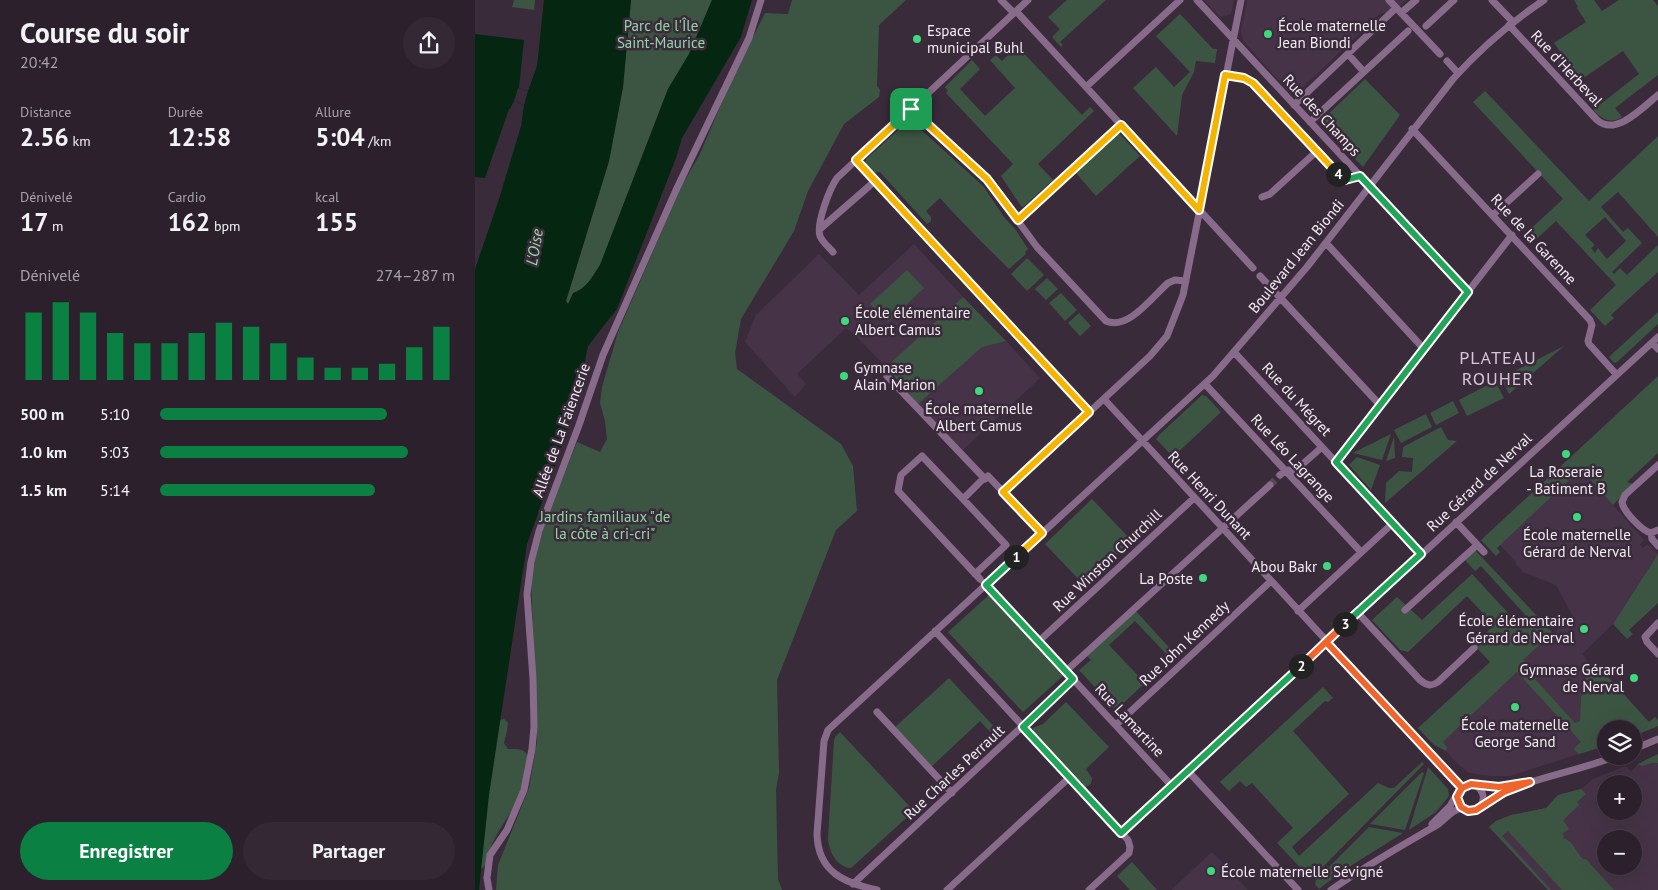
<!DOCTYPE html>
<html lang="fr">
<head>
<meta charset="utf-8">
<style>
	:root { --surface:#2c202c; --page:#342834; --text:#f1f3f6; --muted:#a6a3a9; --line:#483e48; --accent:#0b8043 }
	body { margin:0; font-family:"PT Sans",sans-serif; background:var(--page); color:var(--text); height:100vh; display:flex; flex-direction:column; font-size:19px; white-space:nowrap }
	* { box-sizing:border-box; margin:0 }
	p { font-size:16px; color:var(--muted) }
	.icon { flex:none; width:28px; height:28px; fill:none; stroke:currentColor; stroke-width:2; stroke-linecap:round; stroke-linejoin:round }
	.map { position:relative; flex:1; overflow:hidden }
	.panel { display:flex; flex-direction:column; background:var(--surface); width:475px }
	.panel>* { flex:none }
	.buttons { position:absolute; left:1122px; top:720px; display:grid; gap:10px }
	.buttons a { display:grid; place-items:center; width:45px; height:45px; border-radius:50%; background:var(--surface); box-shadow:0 5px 20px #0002,0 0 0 1px var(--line); font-size:25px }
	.pin { position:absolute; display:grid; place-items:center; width:42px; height:42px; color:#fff; margin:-21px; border-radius:10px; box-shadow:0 2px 8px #0006 }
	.km { position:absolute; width:25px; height:25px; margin:-12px; border-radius:50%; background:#222; color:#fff; font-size:14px; line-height:25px; text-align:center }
	.round { display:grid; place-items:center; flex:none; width:52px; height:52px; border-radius:26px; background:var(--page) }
	.headline { display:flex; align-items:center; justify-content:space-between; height:85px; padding:0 20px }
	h1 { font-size:28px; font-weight:700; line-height:38px }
	.metrics { display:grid; grid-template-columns:repeat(3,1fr); gap:8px; height:85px; padding:5px 20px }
	.metrics div { display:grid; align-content:center }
	.metrics b { font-size:25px; font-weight:700 }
	.metrics small { font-size:14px; font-weight:400 }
	.metrics p { font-size:14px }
	.chart { height:140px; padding:10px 20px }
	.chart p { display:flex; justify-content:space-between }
	.chart svg { width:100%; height:90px; margin-top:5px; stroke:var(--accent); stroke-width:6 }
	.action { display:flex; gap:10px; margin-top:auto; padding:10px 20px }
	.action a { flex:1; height:58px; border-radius:30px; background:var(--accent); color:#fff; font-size:20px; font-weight:700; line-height:58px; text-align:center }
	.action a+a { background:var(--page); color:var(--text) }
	ul { padding:0 20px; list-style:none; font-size:16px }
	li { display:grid; grid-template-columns:80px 60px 1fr; align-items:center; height:38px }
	li i { height:12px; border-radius:6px; background:var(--accent) }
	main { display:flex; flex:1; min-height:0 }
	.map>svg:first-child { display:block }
	.built { fill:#463347; fill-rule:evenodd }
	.green { fill:#3c5543; fill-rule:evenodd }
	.water { fill:#052712 }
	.pier { fill:#3a2b3b }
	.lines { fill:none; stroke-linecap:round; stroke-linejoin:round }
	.street-tunnel { stroke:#564857; stroke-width:7; stroke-dasharray:7 3.5; stroke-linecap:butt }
	.street { stroke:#886b8a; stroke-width:7 }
	.split-1-casing { stroke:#fff; stroke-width:10 }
	.split-2-casing { stroke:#fff; stroke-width:10 }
	.split-3-casing { stroke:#fff; stroke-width:10 }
	.split-4-casing { stroke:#fff; stroke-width:10 }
	.split-5-casing { stroke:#fff; stroke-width:10 }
	.split-1 { stroke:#f5b400; stroke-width:6 }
	.split-2 { stroke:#22a559; stroke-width:6 }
	.split-3 { stroke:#f0652b; stroke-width:6 }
	.split-4 { stroke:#22a559; stroke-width:6 }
	.split-5 { stroke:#f5b400; stroke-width:6 }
	.poi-dot { fill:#41d77c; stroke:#3a2b3b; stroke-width:2 }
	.labels { text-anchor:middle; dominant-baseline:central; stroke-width:5; stroke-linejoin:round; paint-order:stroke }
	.park-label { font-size:15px; fill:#92d8a5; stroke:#3a2b3b }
	.poi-label { font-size:15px; fill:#f4ebf5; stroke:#3a2b3b; text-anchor:start }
	.street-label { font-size:15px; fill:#f4ebf5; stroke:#3a2b3b }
	.water-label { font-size:16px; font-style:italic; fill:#96dca9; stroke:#3a2b3b }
	.quarter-label { font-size:18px; letter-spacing:1px; fill:#d8c5d9; stroke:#3a2b3b }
</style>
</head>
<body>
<main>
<section class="panel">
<div class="headline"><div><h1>Course du soir</h1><p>20:42</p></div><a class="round"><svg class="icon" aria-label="share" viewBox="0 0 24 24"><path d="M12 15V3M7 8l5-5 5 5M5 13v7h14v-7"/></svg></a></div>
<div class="metrics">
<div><p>Distance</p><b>2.56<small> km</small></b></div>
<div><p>Durée</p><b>12:58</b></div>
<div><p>Allure</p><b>5:04<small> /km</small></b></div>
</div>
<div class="metrics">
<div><p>Dénivelé</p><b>17<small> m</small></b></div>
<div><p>Cardio</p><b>162<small> bpm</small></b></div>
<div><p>kcal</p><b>155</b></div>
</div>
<div class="chart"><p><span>Dénivelé</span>274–287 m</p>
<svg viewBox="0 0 160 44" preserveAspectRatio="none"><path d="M5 44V11M15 44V6M25 44V11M35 44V21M45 44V26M55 44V26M65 44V21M75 44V16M85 44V18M95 44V26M105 44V33M115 44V38M125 44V38M135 44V36M145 44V28M155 44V18"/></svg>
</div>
<ul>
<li><b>500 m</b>5:10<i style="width:77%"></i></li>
<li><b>1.0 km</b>5:03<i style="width:84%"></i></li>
<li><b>1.5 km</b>5:14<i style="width:73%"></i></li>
</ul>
<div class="action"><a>Enregistrer</a><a>Partager</a></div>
</section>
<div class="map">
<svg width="1183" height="890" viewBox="0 0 1183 890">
	<rect width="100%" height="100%" fill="#3a2b3b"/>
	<path class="built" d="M729,0h30l-3,14 -11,3z
		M772,0h160l-7,6 -6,1 -8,6h-5l-84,80 -6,1 -48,-53 -2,-10z
		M439,244l49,53 -77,70 -33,-34 -7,-5 -49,46 9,10 -11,13 -50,-55 11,-27 63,-61 40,41z
		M531,341l34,37 -78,73 -44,-47 64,-58z
		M1106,469l63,71 -4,4 3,4 5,-4 10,10 -45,70 -31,30 7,9 -8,34 -1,24 -5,2 -53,-57 1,-6 30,-27 21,-15 -18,-33 -33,-13 -8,-9 1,-1 -16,-17z
		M1042,672l64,70 -8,7 6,5 -69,22h-19l-22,-3 -10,-8 -13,-14 1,-4 -4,-5z
		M1183,754v136h-110l-59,-63 7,-6 15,-6 35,-7 12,-13 23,-6 12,-10 33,-13 5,5 7,-7zM1131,784h28v27h-28zM1131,839h28v27h-28z
		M737,852l36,38h-77z"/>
	<path class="green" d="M39,0h21l-1,10 -22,-3z
		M156,0h81l-23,54 -21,35 -68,176 -12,18 -20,21 -2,-3 43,-140 14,-74z
		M317,0h114l-27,25 -2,61 3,4 -1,7 -35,27 -36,67 -14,40 -53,88 -6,34 2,16 104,75 12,22 4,45 -21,19 -59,150 2,93 -3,17 2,89 4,11h-286l2,-25 31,-77 8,-46 -6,-162 7,-35 13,-38 26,-65 23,10 7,-13 -2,-18 -5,-18 2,-16 16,-55 64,-147 17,-29 33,-77 33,-66 23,1z
		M592,0h39l-46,42 3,3 -2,2 -9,-10 8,-8 -12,-12z
		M1099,0h20l8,11 17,-11h34l5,6v69l-43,33 7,9c-12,8 -21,1 -29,-7l46,-36 -16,-23 -47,32 -19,-21 7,-5 -10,-14 32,-21 -9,-14 1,-1z
		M705,14l33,35h4l-2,14 -19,-2 -2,11 -12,23 -5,41 -44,-48 23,-21 18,20 16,-15 -34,-36z
		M542,46l65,69 8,-8 4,4 -56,53 15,16 -30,27 -2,-1 -20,-30 12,-12 -67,-71 2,-2 -3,-4 27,-27 8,9 -20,20 25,27 30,-28 -25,-28 6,-5 6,6z
		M890,79l35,36 -37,52 -43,-45z
		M1010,91l104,110 69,-65v101l-40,-45 -17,15 22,25 5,-4 14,15 -30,29 2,2 6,-6 7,7 31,-30v27l-47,43 3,3 -9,8 -15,-16 26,-25 -60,-64 -24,22 -8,-8 39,-36 -90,-97zM1130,217l21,24 -19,18 -9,-11 -3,5 -4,-5 4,-3 -10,-10z
		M430,124l4,3 7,-2 68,62 20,30 11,12 13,20 -3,3 1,2 -17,15c-23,-23 -47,-46 -69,-71l-14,13 5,6v4l-4,3 -47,-52 -9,1c-4,-4 -7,-8 -5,-14z
		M642,134h3l20,22 -44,40 -20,-23z
		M552,258l17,17 -17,16 -16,-17z
		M432,270l17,18 -36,34 -18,-18z
		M572,278l11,11 -12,11 -11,-11z
		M586,293l16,17 -12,11 -16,-18z
		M488,297l43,44 -24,6 -64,57 -32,-37z
		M1183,312v12l-41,38 -3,1 -5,-6z
		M604,313l12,13 -11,10 -12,-13z
		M1089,346l-55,48 -8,-16z
		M1183,376v77l-31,29 6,2 -20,21 -32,-36 -84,79 3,4 -4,4 -15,-16z
		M1020,381l9,17 -37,18 -8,-16z
		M727,395l4,1 15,16 -48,45 -17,-18 3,-4z
		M978,401l6,12 -23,12 -6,-12z
		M951,414l6,13 -31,16 -7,-13z
		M966,427l7,13 9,1 -72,62 1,-20 13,-12 13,1 1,-14 -11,-1 1,-10z
		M916,434l-9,26 -29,-7z
		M919,437l1,21 -9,3z
		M882,457l23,8 -9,25 -22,-25z
		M617,499l40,42 -48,44 -39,-41z
		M1000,550l78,83 -30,27 3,3 -3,3 52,57 5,-2 1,-24 8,-34 7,6 3,-2 50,55 6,-5 3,3v6l-24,10v-7h-28v17l-27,8 -6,-5 8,-7 -64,-70 -74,70 4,5 -1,4 -12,-6 -16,-17 72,-66 -16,-17 20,-20 -27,-29 -59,56 -8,-2 -28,-30 25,-23 25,23 50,-46 49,53 8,-8 -48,-53 -6,5 -10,-11z
		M1183,554v49l-29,27 4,4 -6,5 -14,-15z
		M514,595l75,80 -41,37 -75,-80z
		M659,609l40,44 -5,4 -34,-36 -26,24 36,38 -29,27 -37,-40 12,-10 -6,-6z
		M474,678l49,53 -5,4 -13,-14 -51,48 -36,-40z
		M848,687l10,11 -5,4 -3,-1 -32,30 56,63 -57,53 7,9 79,-73 11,5h5l28,-26 2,2 -113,115 -34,-36 16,-15 -41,-45 -6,4 -6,-6 -11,10 -9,-9z
		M591,702l43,45 -23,22 6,9 -1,6 -5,3 -3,-1 -50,-54v-4l10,-4z
		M29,719l4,4 -1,8 -3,12 4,6c5,0 14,-1 18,4 6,8 -1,36 -6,45 -9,15 -20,29 -28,46 -4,11 -1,20 -13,26l-4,-21 23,-129z
		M365,732l74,79 -63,57h-3c-13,-4 -19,-17 -20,-30l6,-97 1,-4z
		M1183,754v9h-7l-9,3 -4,-2z
		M953,767l20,22 1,7 -13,16 -27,18z
		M947,772l2,1 -19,57 -35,-6z
		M1106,789l5,5 -9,8 2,3 -16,15 6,9 -7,5 2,2 -1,2c11,3 13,15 20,21h3l28,31h-52l-54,-59 -6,5 49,54h-3l-59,-63 7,-6 15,-6 35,-7 12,-13z
		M894,827l34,6 -62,39 -22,17 -4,-5 1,-4z
		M657,862l25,28h-27l-13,-14z"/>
	<path class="water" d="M69,0h87l-8,87 -14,74 -43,140 2,3 5,-11c13,-4 20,-17 27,-28l68,-176 21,-35 23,-54h40l-11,37 -59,101 -6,20 -59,151 -29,37 -11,56 -30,87 -20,55 -38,251 -10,95h-4v-621l24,-70 22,-73 3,-21 -10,-4 -4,8h-1l-24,69 -10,-1v-143l49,6 -5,48 9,3 9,-25z"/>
	<path class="pier" d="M43,88l10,3 -4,14 -10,-4z"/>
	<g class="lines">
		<path class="street-tunnel" d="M795,485l10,-10"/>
		<path class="street" d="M526,0l13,13
			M722,0l271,292
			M914,0l51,54
			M1017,0l21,22
			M541,11l237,257
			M926,13l15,-13
			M1034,25l88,95c19,17 46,-13 61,-25
			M951,26l28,-26
			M873,54l16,18
			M972,61l11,12
			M750,75l19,3 9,5 90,96 5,1 12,-4
			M611,87l94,-87
			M819,105l102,-97
			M436,109l76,70 50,68 69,74c22,10 47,-25 62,-38l7,-3 11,1
			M835,122l98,-91
			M937,129l178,191 2,5 -4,16 1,3 27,30
			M381,160l233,252
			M787,197l8,-3 47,-43
			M1018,215l45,-41
			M543,221l103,-96
			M345,229l55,-48
			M851,243l98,106
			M358,252c-4,-5 -11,-10 -13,-16 -4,-13 10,-48 17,-58l191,-178
			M785,276l120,129
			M1177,343l6,6
			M759,352l187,202
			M412,376l98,103 3,-3 54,57
			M730,384l156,168
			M629,399l358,389
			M861,462l176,-227
			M805,475l6,-5h10l26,-23
			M528,492l147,-136 17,-20 16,-41 58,-295
			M488,499l43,46 -31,29
			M981,522l28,30
			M1176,533c-9,-2 -28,-22 -29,-31l3,-7 33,-30
			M1176,533l1,6 6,7
			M1176,533l7,-3
			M505,579l-82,-88 3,-16 21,-19 41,43 18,-18
			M509,583l188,203
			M930,610l72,-65
			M823,611l95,-88
			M883,613l62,67c6,5 11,7 18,2l36,-34
			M1183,623l-13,14 2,5 11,12
			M460,631l193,209 2,7 -1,6 -40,37
			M563,642l156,-144
			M591,671l204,-186
			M402,712l75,81
			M641,725l155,-144
			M1159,749l24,-10
			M713,771l110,119
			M1002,786c7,6 8,14 3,21
			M983,795c-1,8 4,16 13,16 8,-1 31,-18 41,-22 33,-14 70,-19 104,-33
			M957,824l18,-18 10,-17 5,-3 6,-2 27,3 17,-3
			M646,833l237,-220 300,-276
			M378,884l220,-205
			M14,890l-2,-12 3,-23 17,-25 17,-40 8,-41 2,-22 -1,-48 -6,-85 4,-32 8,-31 40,-106 24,-70 74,-167 72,-150 12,-38
			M402,890c-33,-7 -59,-18 -60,-56l7,-93 4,-11 385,-354 94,-109 146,-188c27,-30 57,-56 91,-79
			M472,890l123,-113
			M856,890c34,-24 70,-44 106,-65 9,-6 15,-16 26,-17"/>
	</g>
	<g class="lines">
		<defs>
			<path id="split-1" d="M436,109l-55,51 233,252 -86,80 39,41 -26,24"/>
			<path id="split-2" d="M541,557l-30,28 87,94 -50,48 98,106 180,-167"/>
			<path id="split-3" d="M826,666l25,-24 136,146 9,-4 28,3 31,-5 -26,10 -28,18 -8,1 -7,-4 -4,-10 5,-9 -136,-146 19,-18"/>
			<path id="split-4" d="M863,174l7,6 15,-4 108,116 -132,170 85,92 -76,70"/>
			<path id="split-5" d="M436,109l76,70 31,41 103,-95 78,85 26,-135 19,3 9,5 85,91"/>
		</defs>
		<use href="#split-1" class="split-1-casing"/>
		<use href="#split-2" class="split-2-casing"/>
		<use href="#split-3" class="split-3-casing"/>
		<use href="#split-4" class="split-4-casing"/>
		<use href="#split-5" class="split-5-casing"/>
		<use href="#split-1" class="split-1"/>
		<use href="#split-2" class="split-2"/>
		<use href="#split-3" class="split-3"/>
		<use href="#split-4" class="split-4"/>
		<use href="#split-5" class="split-5"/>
	</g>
	<g class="poi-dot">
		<circle cx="793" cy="34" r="5"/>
		<circle cx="442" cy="39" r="5"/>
		<circle cx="370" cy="321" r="5"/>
		<circle cx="369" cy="376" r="5"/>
		<circle cx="504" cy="391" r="5"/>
		<circle cx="1091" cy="454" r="5"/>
		<circle cx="1102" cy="517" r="5"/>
		<circle cx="852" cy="566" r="5"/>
		<circle cx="728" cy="578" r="5"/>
		<circle cx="1109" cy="629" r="5"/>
		<circle cx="1159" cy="678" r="5"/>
		<circle cx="1040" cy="707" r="5"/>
		<circle cx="736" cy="871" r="5"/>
	</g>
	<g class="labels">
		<g class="park-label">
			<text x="186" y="25">Parc de l'Île<tspan x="186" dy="17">Saint-Maurice</tspan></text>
			<text x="130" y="516">Jardins familiaux "de<tspan x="130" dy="17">la côte à cri-cri"</tspan></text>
		</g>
		<g class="poi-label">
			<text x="803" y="25">École maternelle<tspan x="803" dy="17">Jean Biondi</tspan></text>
			<text x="452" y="30">Espace<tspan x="452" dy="17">municipal Buhl</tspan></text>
			<text x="380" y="312">École élémentaire<tspan x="380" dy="17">Albert Camus</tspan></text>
			<text x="379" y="367">Gymnase<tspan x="379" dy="17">Alain Marion</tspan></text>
			<text x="504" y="408" text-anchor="middle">École maternelle<tspan x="504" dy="17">Albert Camus</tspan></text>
			<text x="1091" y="471" text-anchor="middle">La Roseraie<tspan x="1091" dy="17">- Batiment B</tspan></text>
			<text x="1102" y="534" text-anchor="middle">École maternelle<tspan x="1102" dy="17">Gérard de Nerval</tspan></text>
			<text x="842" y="566" text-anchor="end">Abou Bakr</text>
			<text x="718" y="578" text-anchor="end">La Poste</text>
			<text x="1099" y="620" text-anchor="end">École élémentaire<tspan x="1099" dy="17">Gérard de Nerval</tspan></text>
			<text x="1149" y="669" text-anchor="end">Gymnase Gérard<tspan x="1149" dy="17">de Nerval</tspan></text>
			<text x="1040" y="724" text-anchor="middle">École maternelle<tspan x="1040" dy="17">George Sand</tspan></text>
			<text x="746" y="871">École maternelle Sévigné</text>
		</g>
		<g class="street-label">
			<text transform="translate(1092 68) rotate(47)">Rue d'Herbeval</text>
			<text transform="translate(847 115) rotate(47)">Rue des Champs</text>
			<text transform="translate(1059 239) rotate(47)">Rue de la Garenne</text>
			<text transform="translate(821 256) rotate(-51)">Boulevard Jean Biondi</text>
			<text transform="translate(822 399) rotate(47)">Rue du Mégret</text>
			<text transform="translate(86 430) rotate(-70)">Allée de La Faïencerie</text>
			<text transform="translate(818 458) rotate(47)">Rue Léo Lagrange</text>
			<text transform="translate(1004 482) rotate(-43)">Rue Gérard de Nerval</text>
			<text transform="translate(735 495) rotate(47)">Rue Henri Dunant</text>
			<text transform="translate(632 560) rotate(-43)">Rue Winston Churchill</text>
			<text transform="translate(709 643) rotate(-43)">Rue John Kennedy</text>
			<text transform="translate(655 720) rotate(47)">Rue Lamartine</text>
			<text transform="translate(479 772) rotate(-43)">Rue Charles Perrault</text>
		</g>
		<g class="water-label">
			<text transform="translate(59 247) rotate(-80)">L'Oise</text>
		</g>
		<g class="quarter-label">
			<text x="1023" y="357">PLATEAU<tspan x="1023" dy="21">ROUHER</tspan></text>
		</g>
	</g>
</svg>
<div class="buttons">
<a><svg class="icon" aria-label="layers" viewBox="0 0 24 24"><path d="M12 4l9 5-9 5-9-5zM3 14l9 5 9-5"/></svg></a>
<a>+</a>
<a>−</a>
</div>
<div class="pin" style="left:436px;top:109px;background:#1e9e55"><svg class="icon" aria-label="arrive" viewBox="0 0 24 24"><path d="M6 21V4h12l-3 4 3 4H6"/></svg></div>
<b class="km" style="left:541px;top:557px">1</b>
<b class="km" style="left:826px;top:666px">2</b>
<b class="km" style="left:870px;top:624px">3</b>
<b class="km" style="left:863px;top:174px">4</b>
</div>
</main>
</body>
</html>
